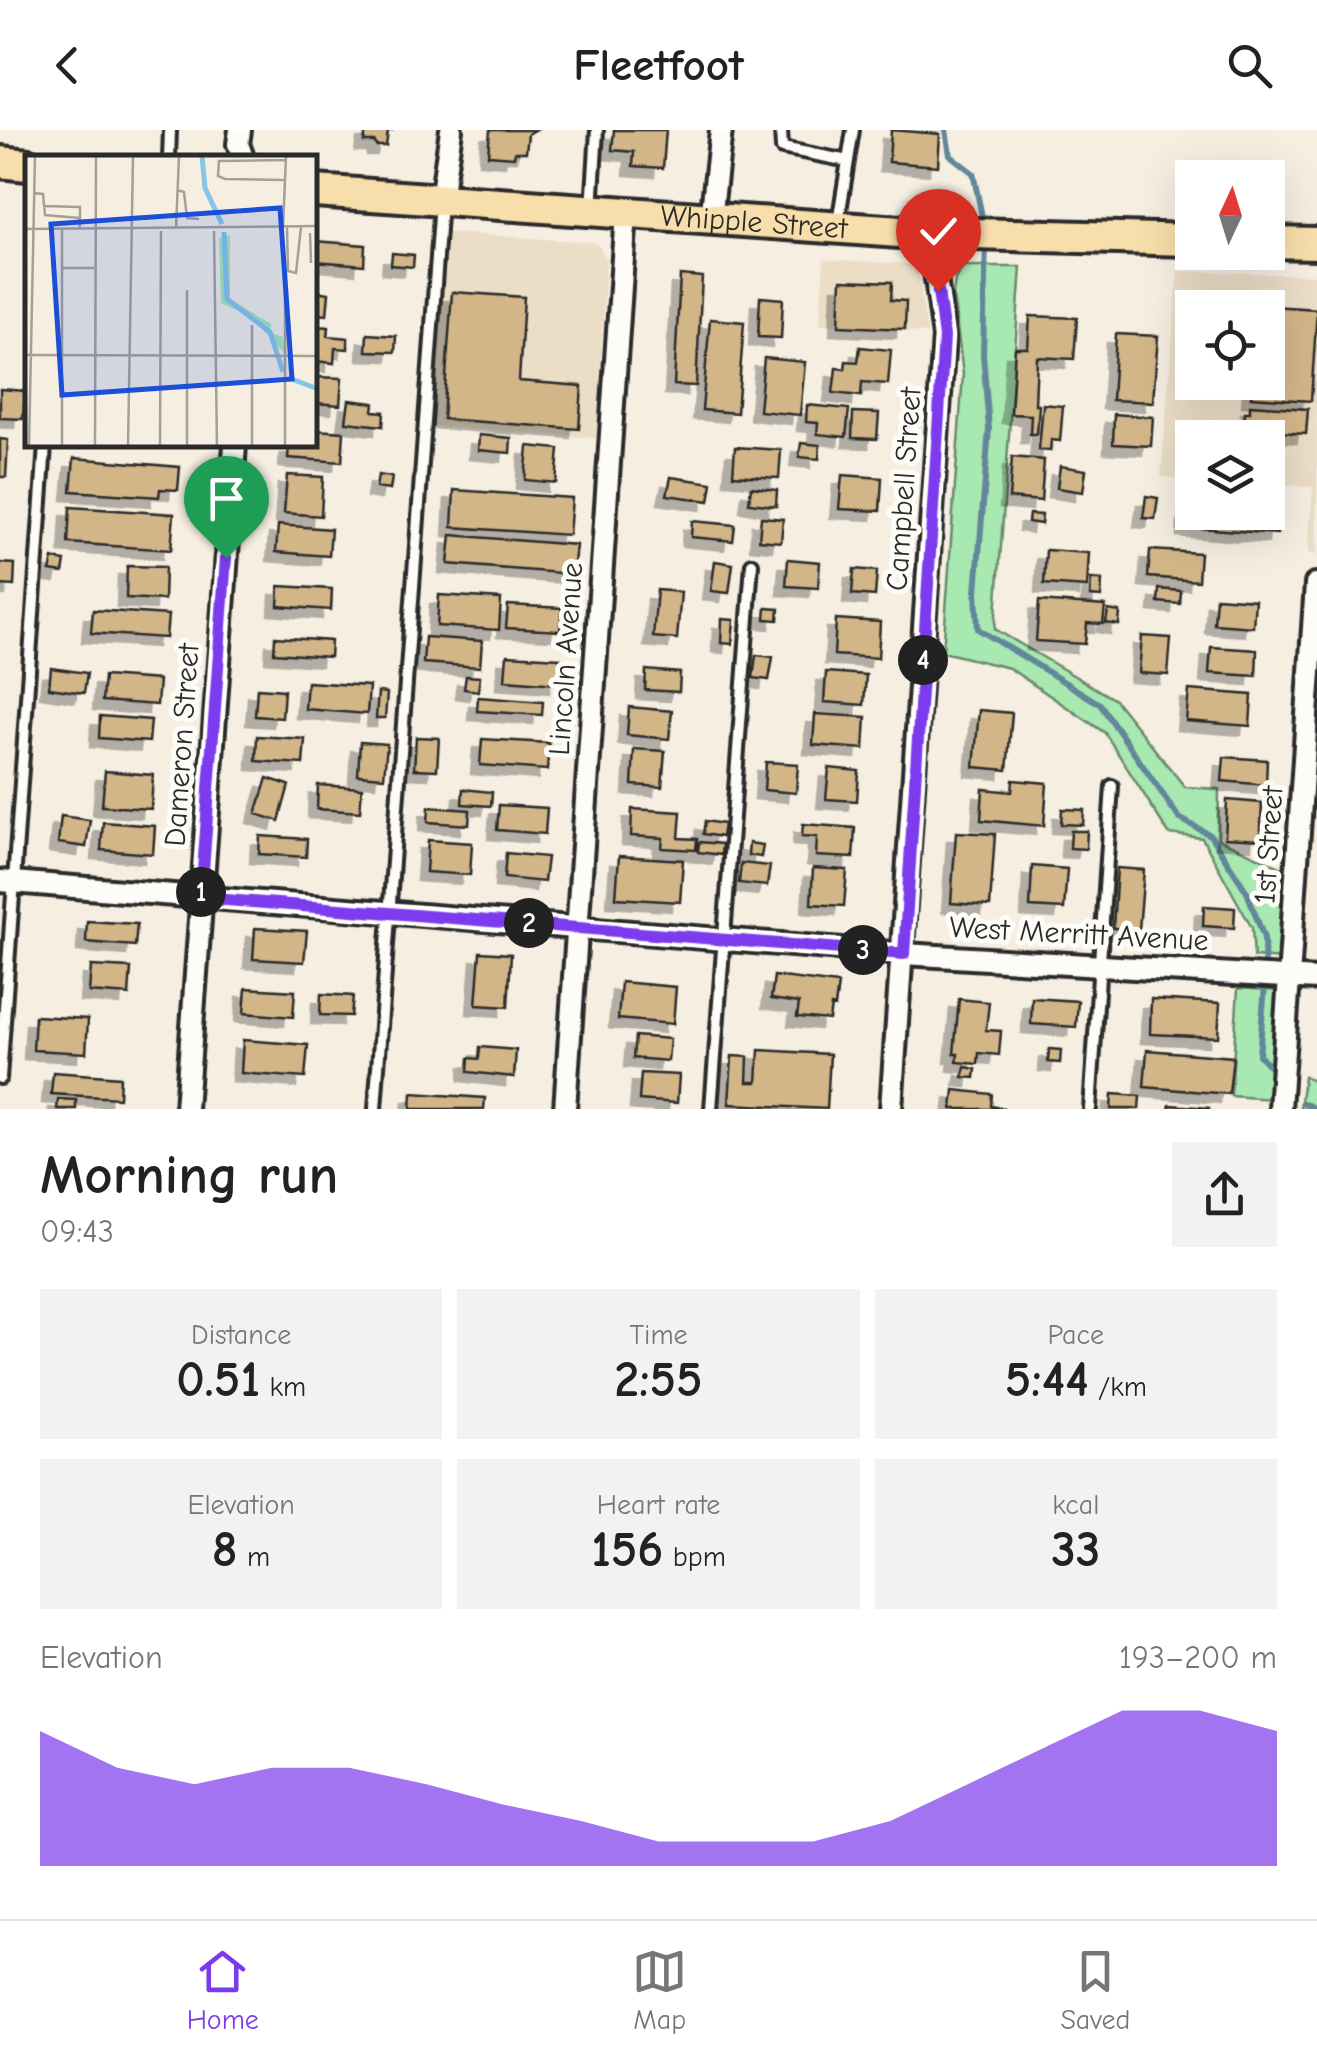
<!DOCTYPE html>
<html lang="en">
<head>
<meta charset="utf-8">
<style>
	:root { --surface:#fff; --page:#f2f2f2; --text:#222; --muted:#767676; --line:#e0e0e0; --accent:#7c3aed }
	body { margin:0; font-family:"Comic Neue",sans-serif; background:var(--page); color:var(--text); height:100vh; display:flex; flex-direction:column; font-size:38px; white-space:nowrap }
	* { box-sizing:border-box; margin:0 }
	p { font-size:32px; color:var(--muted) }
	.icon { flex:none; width:55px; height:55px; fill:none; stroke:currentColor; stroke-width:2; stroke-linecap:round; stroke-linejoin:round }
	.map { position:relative; height:979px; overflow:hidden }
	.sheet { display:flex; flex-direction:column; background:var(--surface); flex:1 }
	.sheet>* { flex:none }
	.needle { width:65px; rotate:4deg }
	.fabs { position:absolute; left:1175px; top:30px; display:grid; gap:20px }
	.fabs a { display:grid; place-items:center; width:110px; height:110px; border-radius:0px; background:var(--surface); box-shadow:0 10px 40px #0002; font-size:50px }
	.pin { position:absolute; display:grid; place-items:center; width:85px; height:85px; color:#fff; margin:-102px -42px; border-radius:50% 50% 50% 0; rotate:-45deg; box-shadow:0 0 10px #0007 }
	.pin .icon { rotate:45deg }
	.km { position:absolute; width:50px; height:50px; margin:-25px; border-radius:50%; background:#222; color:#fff; font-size:28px; line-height:50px; text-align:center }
	.round { display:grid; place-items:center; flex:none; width:105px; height:105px; border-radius:0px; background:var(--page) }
	.summary { display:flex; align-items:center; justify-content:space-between; height:170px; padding:0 40px }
	h1 { font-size:55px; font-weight:700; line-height:75px }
	.figures { display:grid; grid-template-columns:repeat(3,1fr); gap:15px; height:170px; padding:10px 40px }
	.figures div { display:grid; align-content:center; border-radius:0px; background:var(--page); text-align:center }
	.figures b { font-size:50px; font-weight:700 }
	.figures small { font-size:28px; font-weight:400 }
	.figures p { font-size:28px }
	.chart { height:280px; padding:20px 40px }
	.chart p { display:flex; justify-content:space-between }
	.chart svg { width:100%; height:180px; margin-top:10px; fill:var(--accent); opacity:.7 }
	header { display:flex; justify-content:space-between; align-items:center; height:130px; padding:0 40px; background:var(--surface); font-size:45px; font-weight:700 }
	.tab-bar { display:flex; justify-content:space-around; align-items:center; height:140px; border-top:2px solid var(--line); background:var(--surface); font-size:28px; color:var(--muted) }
	.tab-bar a { display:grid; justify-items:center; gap:5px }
	.tab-bar .on { color:var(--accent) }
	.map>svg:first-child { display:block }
	.built { fill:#ebddc6; fill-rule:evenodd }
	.green { fill:#a8e8b1; stroke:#6a8a6e; stroke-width:2.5 }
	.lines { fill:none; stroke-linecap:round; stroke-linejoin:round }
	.stream { stroke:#62879b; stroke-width:6 }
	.building { fill:#d3b688; stroke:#2b2b2b; stroke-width:2.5; filter:url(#shadow) }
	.service-casing { stroke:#2b2b2b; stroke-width:18 }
	.minor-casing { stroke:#2b2b2b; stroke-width:28 }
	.primary-casing { stroke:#2b2b2b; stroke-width:38 }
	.service { stroke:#fdfcf7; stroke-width:10 }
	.minor { stroke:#fdfcf7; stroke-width:20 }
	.primary { stroke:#f8deab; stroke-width:30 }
	.route-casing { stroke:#fff; stroke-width:20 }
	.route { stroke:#7c3aed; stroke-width:12 }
	.labels { text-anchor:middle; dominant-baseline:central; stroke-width:10; stroke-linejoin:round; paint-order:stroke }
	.street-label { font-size:30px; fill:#2b2b2b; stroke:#fdfcf7 }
	.inset-river { fill:none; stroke:#86c5e6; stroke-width:5 }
	.inset-road { fill:none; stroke:#a4a098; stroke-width:2.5 }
	.view { fill:#1d4ed8; fill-opacity:0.15; stroke:#1d4ed8; stroke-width:5 }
	.inset-edge { fill:none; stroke:#2b2b2b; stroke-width:5 }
</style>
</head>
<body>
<header><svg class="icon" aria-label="back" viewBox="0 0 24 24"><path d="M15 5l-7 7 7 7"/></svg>Fleetfoot<svg class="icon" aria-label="search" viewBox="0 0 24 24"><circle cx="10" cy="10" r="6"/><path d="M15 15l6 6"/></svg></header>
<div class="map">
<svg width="1317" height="979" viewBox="0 0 1317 979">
	<defs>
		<filter id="shadow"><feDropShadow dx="-9" dy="9" stdDeviation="0" flood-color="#0004"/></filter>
	</defs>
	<rect width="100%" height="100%" fill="#f5eee1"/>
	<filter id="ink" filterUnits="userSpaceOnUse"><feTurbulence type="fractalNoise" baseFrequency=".01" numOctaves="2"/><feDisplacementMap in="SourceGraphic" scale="20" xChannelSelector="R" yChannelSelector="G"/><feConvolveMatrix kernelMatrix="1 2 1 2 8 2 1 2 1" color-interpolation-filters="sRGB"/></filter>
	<g filter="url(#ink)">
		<path class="built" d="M433,102l157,10 9,4 7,13 -9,179 -180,-13z
			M824,129l83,5 11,7 9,62 -107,-9z
			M1178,141l139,4v279l-9,-1 5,-66 -45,-3v-46h-76v41l-31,-2zM1192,178h76v74h-76z"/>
		<path class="green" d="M964,137h57l-26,362 120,71 70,87 34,2 -1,50 67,30 -1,90 -30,-2 -2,-29 -50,-90 -33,-4 -64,-101 -96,-65 -66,-16 20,-278 -10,-79 2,-16z
			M1238,858l43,3 -9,108 -41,-3z
			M1304,946l13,8v25h-17z"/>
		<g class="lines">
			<path class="stream" d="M946,0l4,25 23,18 11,53
				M986,113l-3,111 6,75 -13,163 2,37 122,75 79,114 31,17 37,57 17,46 1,48 -6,69 13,14
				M1303,973l13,6"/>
		</g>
		<path class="building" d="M366,0h27l-5,1 -2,15h-10l-1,-4h-11z
			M490,0h45l-7,4 -2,18h-11l-1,5 -26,-2z
			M614,0h52l-3,38 -30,-2 1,-14 -22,-2z
			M891,0l49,4 -2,32 -49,-4z
			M315,111l50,4 -1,20 -49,-4z
			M392,123l22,2 -1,12 -22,-2z
			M680,145l22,2 -6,109 -22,-1z
			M841,150l51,2 -1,18 15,1 -1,28 -66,-3z
			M315,161l14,2 -2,22 -12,-1z
			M452,162l72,5 -5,84 63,5 -3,43 -136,-10z
			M760,167l23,2 -2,39 -23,-1z
			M1257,175l60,4 -6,92 -60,-4 1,-15h16v-74z
			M1030,186l47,2 -3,41 -37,-2 -2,48h4l-2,29h-7l1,-19 -20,-1 4,-66h13z
			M710,189l34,3 -7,91 -35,-3z
			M315,196l14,1 -1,9 20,2v11l-13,-1 -1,15 -19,-2z
			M367,204l29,2 -1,16 -29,-1z
			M1116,204l42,2 -5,66 -41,-2z
			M860,217l31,3 -3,34 -26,-2 -1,14 -28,-3 3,-25 9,1 1,-8 12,1z
			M764,228l41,4 -5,53 -41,-4z
			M315,247l27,1 -2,27 -25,-2z
			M0,259l25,2 -2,28 -23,-1z
			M349,270l25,3 -1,8 11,1 -1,14 -37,-4z
			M1043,274l20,2 -3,35 -9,-1 -1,11 -11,-1z
			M807,275l42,4 -3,28 -29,-3 1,-11 -12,-1z
			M1250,275l58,4 -2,25 -26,-2v5l-16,-1v-5l-15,-1v-3l-5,-1 1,-14h5z
			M853,282l26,1 -2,26 -25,-1z
			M1114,284l39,3 -2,29 -38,-2z
			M315,300l29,2 -2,30 -54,-4 1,-13h26z
			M479,305l32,3 -1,15 -32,-3z
			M0,309l8,1 -2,37h-6z
			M801,313l19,2 -1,14 -20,-2z
			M528,316l31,3 -3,34 -31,-3z
			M735,317l46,3 -2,28 -46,-3z
			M1012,327l32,3 -3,41 -32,-3z
			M74,328l106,9 -2,23 -18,-1 -1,8 -88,-6z
			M1060,336l26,4 -3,22 -26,-4z
			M287,345l36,2 -2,39 -37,-3z
			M378,345l14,2 -2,13 -14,-2z
			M842,345l40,3 -2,33 -41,-2z
			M671,347l41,6 -3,18 -42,-6z
			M751,357l26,3 -1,16 -27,-3z
			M454,360l118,8 -3,37 -117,-8z
			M1146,366l12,2 -3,21 -12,-1z
			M1188,368l4,1v13h76v-8l11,1 -2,29 -91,-7z
			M70,377l104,7 -3,36 -103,-7z
			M1029,384l13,1 -1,9 -13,-2z
			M761,387l22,2 -2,23 -22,-2z
			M692,391l43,4 -2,16 -42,-4z
			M278,395l53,4 -2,27 -53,-4z
			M451,405l125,10 -3,29 -125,-10z
			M1046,420l43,3 -2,34 -43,-3z
			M1150,420l50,3 -2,28 -50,-4z
			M53,429l12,2 -2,12 -13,-2z
			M788,429l32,3 -2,26 -32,-2z
			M715,431l18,3 -4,29 -18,-2z
			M0,433l15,1 -1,22 -14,-1z
			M127,436l38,1 -1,33 -38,-2z
			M854,439l23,2 -2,25 -23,-2z
			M1091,449l11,1 -1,17 -11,-1z
			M279,456l53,3 -1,21 -53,-4z
			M1159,459l22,2 -1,13 -22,-2z
			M657,460l24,2 -4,47 -24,-2z
			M439,465l62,4 -2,31 -62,-4z
			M1216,467l39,3 -2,27 -39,-3z
			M1039,471l66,5 -2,18 -16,-1 -2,21 -49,-3z
			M508,475l54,3 -2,23 -54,-3z
			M766,478l13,1 -1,11 -13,-1z
			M93,480l75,5 -2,23 -75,-5z
			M1108,480l12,2 -1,13 -13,-2z
			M722,489l12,1 -2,24 -11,-1z
			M836,489l44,3 -2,36 -44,-3z
			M1142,506l29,2 -3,37 -29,-2z
			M275,507l56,4 -1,16 -56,-4z
			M425,507l57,4 -2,26 -57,-4z
			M1211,517l46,3 -1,26 -47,-3z
			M507,525l53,3 -2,26 -53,-4z
			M756,525l17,2 -4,23 -16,-2z
			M51,538l36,5 -3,20 -35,-5z
			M646,540l34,3 -1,19 -34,-2z
			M826,542l40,3 -2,30 -40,-3z
			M104,546l55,4 -2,25 -55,-4z
			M466,546l14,1 -2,14 -14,-2z
			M307,552l62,4 -2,28 -62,-5z
			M257,558l27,2 -2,28 -27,-2z
			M1189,560l63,5 -2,31 -64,-5z
			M378,562l9,1 -2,25h-9z
			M478,567l65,5 -1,13 -65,-4z
			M629,577l43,4 -3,28 -42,-4z
			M979,580l33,3 -5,57 -33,-3z
			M815,584l51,3 -2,32 -51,-4z
			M100,586l51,4 -2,22 -50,-4z
			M257,606l48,3 -2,25 -47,-3z
			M416,607l23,1 -2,32 -23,-1z
			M482,609l67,4 -2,27 -67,-5z
			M360,612l27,2 -3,33 -26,-2z
			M634,619l31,2 -3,36 -30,-2z
			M1224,627l43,3 -1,25 -44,-4z
			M766,632l32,2 -2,29 -32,-3z
			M829,638l30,3 -2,30 -31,-2z
			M105,641l48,4 -2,34 -49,-3z
			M267,648l22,7 -10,36 -23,-7z
			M1013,650l34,3 -3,43 -63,-6 2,-31 29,3z
			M318,655l44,3 -2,24 -43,-3z
			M463,659l29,3 -1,14 -29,-2z
			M1227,670l35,3 -2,37 -35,-2z
			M499,675l48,3 -2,26 -48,-4z
			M429,677l41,3 -1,15 -41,-3z
			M632,679l49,3 -2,26 18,1 -1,11 -34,-2 1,-10 -32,-2z
			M1062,679l22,1 -1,15 -22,-1z
			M61,686l29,4 -4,27 -28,-4z
			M705,691l19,3 -2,13 -19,-3z
			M103,692l52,4 -2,28 -52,-4z
			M803,694l52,4 -2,30 -37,-2 1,-19 -15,-1z
			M1071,701h16l-1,18 -16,-1z
			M956,702l39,2 -5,72 -39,-3z
			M260,706l47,3 -1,18 -47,-3z
			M428,710l44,3 -2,32 -44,-3z
			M699,712l23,2 -1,11 -23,-3z
			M749,713l14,2 -2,12 -13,-2z
			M506,723l41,4 -3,25 -40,-4z
			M619,726l64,4 -3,42 -64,-4z
			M741,733l29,3 -3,20 -28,-3z
			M1032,736l35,3 -3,40 -34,-2z
			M813,738l34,2 -3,36 -33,-2z
			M1117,738l27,2 -5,60 -26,-2z
			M1204,776l31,2 -1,20 -31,-2z
			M87,791l50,3 -2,22 -49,-4z
			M255,798l52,3 -3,31 -51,-3z
			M480,822l31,2 -3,53 -32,-2z
			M91,836l40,2 -2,27 -40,-3z
			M774,846l64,8 -3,23 -4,-1 -2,14 -32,-3 2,-14 -28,-4z
			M621,852l55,5 -3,37 -55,-5z
			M246,858l49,3 -2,26 -49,-4z
			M321,864l32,2 -2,20 -31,-1z
			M1032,868l46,3 -2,26 -45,-3z
			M959,869l30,3 -3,28 15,1 -2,24 -20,-2 -1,11 -21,-2 1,-8h-4z
			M1151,869l69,4 -2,34 -68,-3z
			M35,886l53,3 -2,34 -53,-3z
			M635,906l35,3 -2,22 -35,-3z
			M243,910l65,5 -3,33 -64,-5z
			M480,917l36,3 -2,27 -46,-5 1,-14 10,1z
			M1049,919l12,1 -1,13 -12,-1z
			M759,920l71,4 -3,55 -98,-5 3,-48 16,1 -1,25h10z
			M1147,920l86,7 -4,37 -85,-7z
			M965,937l11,2 -1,9 -12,-1z
			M53,942l67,5 -1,21 -68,-4z
			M641,943l38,2 -2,28 -38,-3z
			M954,960l38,4 -1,12 14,3h-53z
			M412,963l73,5 -1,11h-73z
			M1112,964l28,2 -1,13h-28z
			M58,969l18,1v9h-19z
			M1170,975l39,3v1h-40z"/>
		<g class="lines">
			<defs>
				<path id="service" d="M781,0l1,18 66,13
					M169,28l1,-28
					M592,79l5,-79
					M838,93l15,-93
					M0,948l45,-633
					M375,979l66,-907
					M711,979l41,-545
					M1090,979l22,-323"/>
				<path id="minor" d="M240,0l-2,14 5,14
					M441,70l10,-70
					M711,90l10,-90
					M0,751l904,73 413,25
					M186,979l49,-664
					M565,979l61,-896
					M891,979l53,-772 -14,-103
					M1280,979l36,-525"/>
				<g id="primary">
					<path d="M0,32l28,3"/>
					<path id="s1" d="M315,61l585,41 292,8"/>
					<path d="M1268,112l49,1"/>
				</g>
			</defs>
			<use href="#service" class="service-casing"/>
			<use href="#minor" class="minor-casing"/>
			<use href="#primary" class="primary-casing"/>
			<use href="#service" class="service"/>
			<use href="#minor" class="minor"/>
			<use href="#primary" class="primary"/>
		</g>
	</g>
	<g class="lines" filter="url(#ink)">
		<defs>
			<path id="route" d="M226,428l-25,340 703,56 40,-617 -6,-46"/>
		</defs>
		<use href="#route" class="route-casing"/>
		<use href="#route" class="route"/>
	</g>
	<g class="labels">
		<g class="street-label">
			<text stroke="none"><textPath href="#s1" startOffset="440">Whipple Street</textPath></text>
			<text transform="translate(904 359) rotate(-86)">Campbell Street</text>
			<text transform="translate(566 529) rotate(-86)">Lincoln Avenue</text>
			<text transform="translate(182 615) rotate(-86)">Dameron Street</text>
			<text transform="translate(1269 715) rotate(-86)">1st Street</text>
			<text transform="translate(1079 804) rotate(3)">West Merritt Avenue</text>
		</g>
	</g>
	<g transform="translate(25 25)">
		<rect width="292" height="292" fill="#f5eee1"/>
		<path d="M205,80v64l41,25v9l12,4 1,16 -34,-37 -29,-13 -2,-65z" fill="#a8e8b1"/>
		<path class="inset-river" d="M177,1l3,32 17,36M199,77l3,67 43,33 13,40M264,223l29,11"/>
		<path class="inset-road" d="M259,25l-59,-1 -7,-3 1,-15 66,-1M152,35l7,2 3,26 12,1M8,38l10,1 2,21 34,3 1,11M18,51l37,1v13M262,72l1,44 8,2 5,-46M151,73l3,-72M258,73l3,-72M0,74l293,-3M189,76l3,216M285,78l1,30M37,113h32M0,200l293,1M4,292l6,-291M37,292v-217M70,292l1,-291M103,292l5,-291M135,292l1,-216M162,292v-157M227,292v-122M260,292v-160"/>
		<path class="view" d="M255,53l12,171 -230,16 -11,-171z"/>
		<rect width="292" height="292" class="inset-edge"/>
	</g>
</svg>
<div class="fabs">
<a><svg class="needle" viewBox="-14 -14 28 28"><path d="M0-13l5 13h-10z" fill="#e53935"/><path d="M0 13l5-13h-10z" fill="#767676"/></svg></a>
<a><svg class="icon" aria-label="locate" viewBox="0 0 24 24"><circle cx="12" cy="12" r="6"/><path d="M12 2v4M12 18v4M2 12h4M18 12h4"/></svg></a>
<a><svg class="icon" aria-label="layers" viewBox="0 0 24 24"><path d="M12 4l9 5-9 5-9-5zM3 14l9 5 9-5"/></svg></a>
</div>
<div class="pin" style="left:226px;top:428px;background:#1e9e55"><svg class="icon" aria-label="arrive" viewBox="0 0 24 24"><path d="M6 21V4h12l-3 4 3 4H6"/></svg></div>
<div class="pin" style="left:938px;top:161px;background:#d93025"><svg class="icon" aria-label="check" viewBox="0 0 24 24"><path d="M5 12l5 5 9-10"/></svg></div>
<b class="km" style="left:201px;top:762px">1</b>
<b class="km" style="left:529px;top:793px">2</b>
<b class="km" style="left:863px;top:820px">3</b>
<b class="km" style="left:923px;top:530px">4</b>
</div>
<section class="sheet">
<div class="summary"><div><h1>Morning run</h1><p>09:43</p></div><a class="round"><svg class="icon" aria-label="share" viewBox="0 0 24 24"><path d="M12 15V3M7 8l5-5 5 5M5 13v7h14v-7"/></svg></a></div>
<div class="figures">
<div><p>Distance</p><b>0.51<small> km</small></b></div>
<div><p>Time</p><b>2:55</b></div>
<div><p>Pace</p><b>5:44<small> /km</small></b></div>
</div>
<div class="figures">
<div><p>Elevation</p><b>8<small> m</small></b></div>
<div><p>Heart rate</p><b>156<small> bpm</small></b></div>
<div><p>kcal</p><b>33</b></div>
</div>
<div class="chart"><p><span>Elevation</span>193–200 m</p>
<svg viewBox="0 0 160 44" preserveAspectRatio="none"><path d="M0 44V11L10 20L20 24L30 20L40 20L50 24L60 29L70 33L80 38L90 38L100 38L110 33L120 24L130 15L140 6L150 6L160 11V44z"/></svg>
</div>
</section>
<nav class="tab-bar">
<a class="on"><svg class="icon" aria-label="home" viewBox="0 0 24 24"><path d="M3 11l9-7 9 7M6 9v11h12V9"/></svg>Home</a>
<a><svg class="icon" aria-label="map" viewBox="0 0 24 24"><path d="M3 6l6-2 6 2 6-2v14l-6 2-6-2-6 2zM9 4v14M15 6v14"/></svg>Map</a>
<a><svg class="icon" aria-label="saved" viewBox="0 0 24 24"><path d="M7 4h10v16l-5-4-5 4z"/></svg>Saved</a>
</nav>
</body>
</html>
